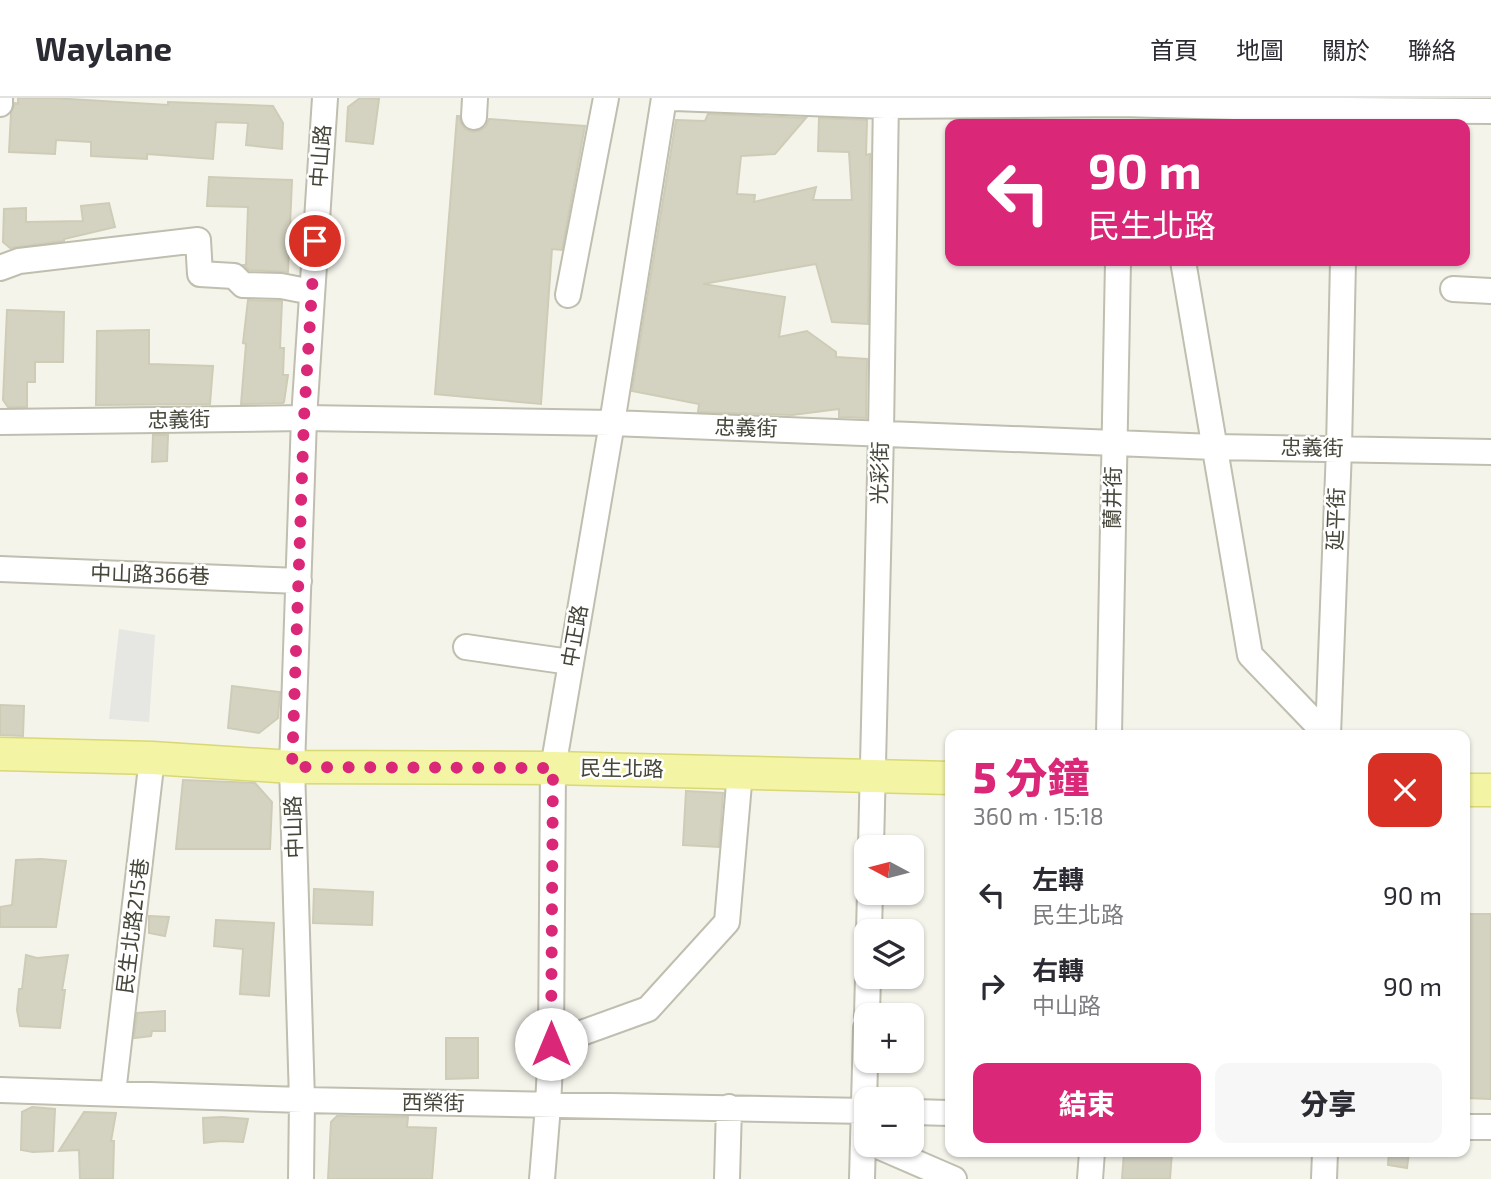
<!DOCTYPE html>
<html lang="zh-TW">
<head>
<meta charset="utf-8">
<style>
	body { margin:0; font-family:"Exo 2","Noto Sans TC",sans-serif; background:#f7f7f7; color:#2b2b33; height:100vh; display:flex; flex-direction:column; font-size:26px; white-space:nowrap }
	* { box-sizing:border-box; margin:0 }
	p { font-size:23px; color:#7c7c81 }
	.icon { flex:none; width:38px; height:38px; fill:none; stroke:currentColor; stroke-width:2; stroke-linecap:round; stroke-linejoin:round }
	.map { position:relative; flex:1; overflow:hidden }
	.side { position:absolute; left:945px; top:632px; width:525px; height:427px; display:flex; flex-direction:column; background:#fff; border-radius:14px; box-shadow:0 2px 5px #0004 }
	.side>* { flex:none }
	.hud { position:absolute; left:945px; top:21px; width:525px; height:147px; border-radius:14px; box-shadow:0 2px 5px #0004; background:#db2777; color:#fff; overflow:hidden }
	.needle { width:46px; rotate:277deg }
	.buttons { position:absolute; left:854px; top:737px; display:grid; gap:14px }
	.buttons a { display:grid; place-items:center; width:70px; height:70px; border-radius:14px; background:#fff; box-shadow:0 2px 5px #0004; font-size:35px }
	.pin { position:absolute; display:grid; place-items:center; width:60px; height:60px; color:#fff; margin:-30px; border:4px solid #fff; border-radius:50%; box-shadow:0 2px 7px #0007 }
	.me { position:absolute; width:77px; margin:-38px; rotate:0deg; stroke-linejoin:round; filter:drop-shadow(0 0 5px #0008) }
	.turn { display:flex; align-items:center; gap:24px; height:147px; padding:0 28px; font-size:32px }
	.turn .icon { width:91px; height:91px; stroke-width:2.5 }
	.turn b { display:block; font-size:49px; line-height:60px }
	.round { display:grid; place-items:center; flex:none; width:74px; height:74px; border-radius:14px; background:#f7f7f7 }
	.headline { display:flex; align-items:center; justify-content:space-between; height:119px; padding:0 28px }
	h1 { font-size:42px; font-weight:800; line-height:52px; color:#db2777 }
	.action { display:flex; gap:14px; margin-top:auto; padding:14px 28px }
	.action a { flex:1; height:80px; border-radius:14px; background:#db2777; color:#fff; font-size:28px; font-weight:800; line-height:80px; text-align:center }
	.action a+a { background:#f7f7f7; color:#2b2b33 }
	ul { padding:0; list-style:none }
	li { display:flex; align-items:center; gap:21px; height:91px; padding:0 28px }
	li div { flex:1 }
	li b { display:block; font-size:26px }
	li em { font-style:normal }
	header { display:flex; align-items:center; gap:42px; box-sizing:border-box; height:98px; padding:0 35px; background:#fff; border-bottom:2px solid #e1e1e2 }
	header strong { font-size:33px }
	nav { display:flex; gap:38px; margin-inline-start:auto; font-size:24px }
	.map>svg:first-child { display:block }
</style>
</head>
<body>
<header>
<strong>Waylane</strong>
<nav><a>首頁</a><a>地圖</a><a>關於</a><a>聯絡</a></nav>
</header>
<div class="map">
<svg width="1491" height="1081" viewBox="0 0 1491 1081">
	<rect width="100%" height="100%" fill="#f4f4eb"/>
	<path fill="#e6e6e2" d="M119 531 155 537 149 624 109 621Z"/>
	<path fill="#d4d3c2" stroke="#ceccb6" stroke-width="2" d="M18 0H53L168 7V4L273 8 283 25 282 51 246 47 248 25 216 24 213 61 147 56V61L91 58V44L56 42 55 56 9 54 11 15 15 5 18 6Z
		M360 0 379 1 373 46 346 43 348 9Z
		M708 16 806 20 775 56 741 58 737 96 755 97 754 104 816 89 813 102H852L849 54 818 53 819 20 867 22 866 57 870 56 868 226 832 224 816 166 703 186 785 199 779 239 807 233 836 254V259L867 261 866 320 839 319V311L792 317 698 314 699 306 632 293 676 22 705 23Z
		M457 18H459L461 25 465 31 473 34 481 32 486 28 489 21 585 28 562 152 552 151 541 306 435 296Z
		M209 79 292 82 288 174 249 172 244 167H246L248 109 207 108Z
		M109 105 115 129 64 141V143L10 150 3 144 4 111 26 110V124L83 123 81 108Z
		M248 202 282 203 280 250H284L283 277H288L284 304 283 305 241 306 246 246 243 245Z
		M7 212 64 214 63 264H35V284H27V309H8L3 302Z
		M149 232V266L213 268 210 306 96 307 97 233Z
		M153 337H168L167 363 152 364Z
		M232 588 280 594 278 620 259 635 228 630Z
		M0 607 24 608 23 638 0 637Z
		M183 682 255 685 272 704 270 751H176Z
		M686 693 723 695 719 749 683 747Z
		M41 761 66 763 56 829H0V809L12 807 16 762Z
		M314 791 373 794 372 827 313 825Z
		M1465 816H1491V1001L1465 1000Z
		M149 818 169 819 165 838 149 835Z
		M216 822 274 825 269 898 240 896 243 851 214 848Z
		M26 857 37 860 68 857 62 892H65L60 930 20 928 17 912 19 891H22Z
		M165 913V933H152L151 938 134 940 137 915Z
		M446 940H478V980L446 981Z
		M32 1009 55 1011 53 1053 33 1054 21 1052 22 1014Z
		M84 1014 116 1015 111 1043H114L113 1081H80L79 1052 59 1053Z
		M337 1018 408 1019 407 1029 436 1030 432 1081H328L331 1024Z
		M222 1019 248 1021 243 1044 221 1043 204 1045 203 1020Z
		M1124 1054H1172L1170 1081H1122Z
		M1389 1054H1409L1407 1070 1388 1067Z"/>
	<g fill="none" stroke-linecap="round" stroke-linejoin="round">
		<g stroke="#bfbeaf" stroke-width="28">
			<path id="minor" d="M674 0 886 8 1121 6 1346 12 1491 13
				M0 6V0
				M474 19 475 0
				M1183 163 1250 557 1327 637
				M0 170 19 163 198 142 200 176 234 178 243 187 281 188 312 194
				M1453 191 1491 193
				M568 197 606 0
				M0 324 304 320 612 325 1214 349 1491 354
				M0 471 299 483
				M466 549 570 564
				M1109 637 1118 163
				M1328 637 1339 351 1343 163
				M871 749 881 335 886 0
				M869 833 870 794
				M867 917 868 878
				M551 946 648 911 727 824 740 674
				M0 992 302 1002 866 1013
				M113 995 152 660
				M912 1014 950 1015
				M1465 1029H1491
				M873 1046 954 1081
				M301 1081 302 1002 292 669 304 320 325 0
				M542 1081 548 1008 551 946 553 670 612 325 664 0
				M727 1081 729 1009
				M862 1081 866 930
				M1090 1081 1092 1054
				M1324 1081 1325 1054"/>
		</g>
		<g stroke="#d8d875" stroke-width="35">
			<path id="major" d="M0 656 152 660 292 669 553 670 950 680
				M1465 692H1491"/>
		</g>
		<use href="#minor" stroke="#fff" stroke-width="24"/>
		<use href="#major" stroke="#f3f4a4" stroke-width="32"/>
	</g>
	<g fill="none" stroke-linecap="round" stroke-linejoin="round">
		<path stroke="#db2777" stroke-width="12" stroke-dasharray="0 21.6" d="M315 143 304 320 292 669 553 670 551 946"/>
	</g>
	<g text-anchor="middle" stroke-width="5" stroke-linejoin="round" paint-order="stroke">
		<g font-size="21" fill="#47463a" stroke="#fff">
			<text transform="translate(321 58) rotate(-86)" y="7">中山路</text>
			<text transform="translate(179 322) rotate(-1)" y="7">忠義街</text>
			<text transform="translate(746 330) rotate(2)" y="7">忠義街</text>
			<text transform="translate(1312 350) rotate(1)" y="7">忠義街</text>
			<text transform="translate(880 375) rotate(-89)" y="7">光彩街</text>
			<text transform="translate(1113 400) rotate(-89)" y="7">蘭井街</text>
			<text transform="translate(1336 421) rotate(-88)" y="7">延平街</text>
			<text transform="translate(150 477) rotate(2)" y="7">中山路366巷</text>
			<text transform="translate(575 538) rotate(-80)" y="7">中正路</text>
			<text transform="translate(622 671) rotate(1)" y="7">民生北路</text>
			<text transform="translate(294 729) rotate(-92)" y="7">中山路</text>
			<text transform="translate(133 828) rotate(-83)" y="7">民生北路215巷</text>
			<text transform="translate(433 1005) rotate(1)" y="7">西榮街</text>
		</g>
	</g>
</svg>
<div class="buttons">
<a><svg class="needle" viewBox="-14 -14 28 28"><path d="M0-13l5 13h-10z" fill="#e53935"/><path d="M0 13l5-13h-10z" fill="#7c7c81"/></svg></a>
<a><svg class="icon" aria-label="layers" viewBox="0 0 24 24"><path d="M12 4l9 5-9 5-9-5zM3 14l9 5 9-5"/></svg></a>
<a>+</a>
<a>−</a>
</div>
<div class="pin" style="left:315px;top:143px;background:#d93025"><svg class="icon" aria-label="arrive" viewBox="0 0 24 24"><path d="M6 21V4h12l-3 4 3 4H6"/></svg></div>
<svg class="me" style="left:551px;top:946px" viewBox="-20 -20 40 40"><circle r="19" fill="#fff"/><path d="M0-13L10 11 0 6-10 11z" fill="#db2777"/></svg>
<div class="hud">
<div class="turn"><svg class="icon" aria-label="left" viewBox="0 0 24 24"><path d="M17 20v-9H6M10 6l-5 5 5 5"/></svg><div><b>90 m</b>民生北路</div></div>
</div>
<section class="side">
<div class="headline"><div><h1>5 分鐘</h1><p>360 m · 15:18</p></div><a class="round" style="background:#d93025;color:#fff"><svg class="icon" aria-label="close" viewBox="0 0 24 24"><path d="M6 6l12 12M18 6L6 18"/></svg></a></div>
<ul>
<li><svg class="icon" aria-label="left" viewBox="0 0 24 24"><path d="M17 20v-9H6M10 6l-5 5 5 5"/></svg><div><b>左轉</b><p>民生北路</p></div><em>90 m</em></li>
<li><svg class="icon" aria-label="right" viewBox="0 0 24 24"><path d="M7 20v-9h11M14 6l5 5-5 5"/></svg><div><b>右轉</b><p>中山路</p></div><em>90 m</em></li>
</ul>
<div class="action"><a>結束</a><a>分享</a></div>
</section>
</div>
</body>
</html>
